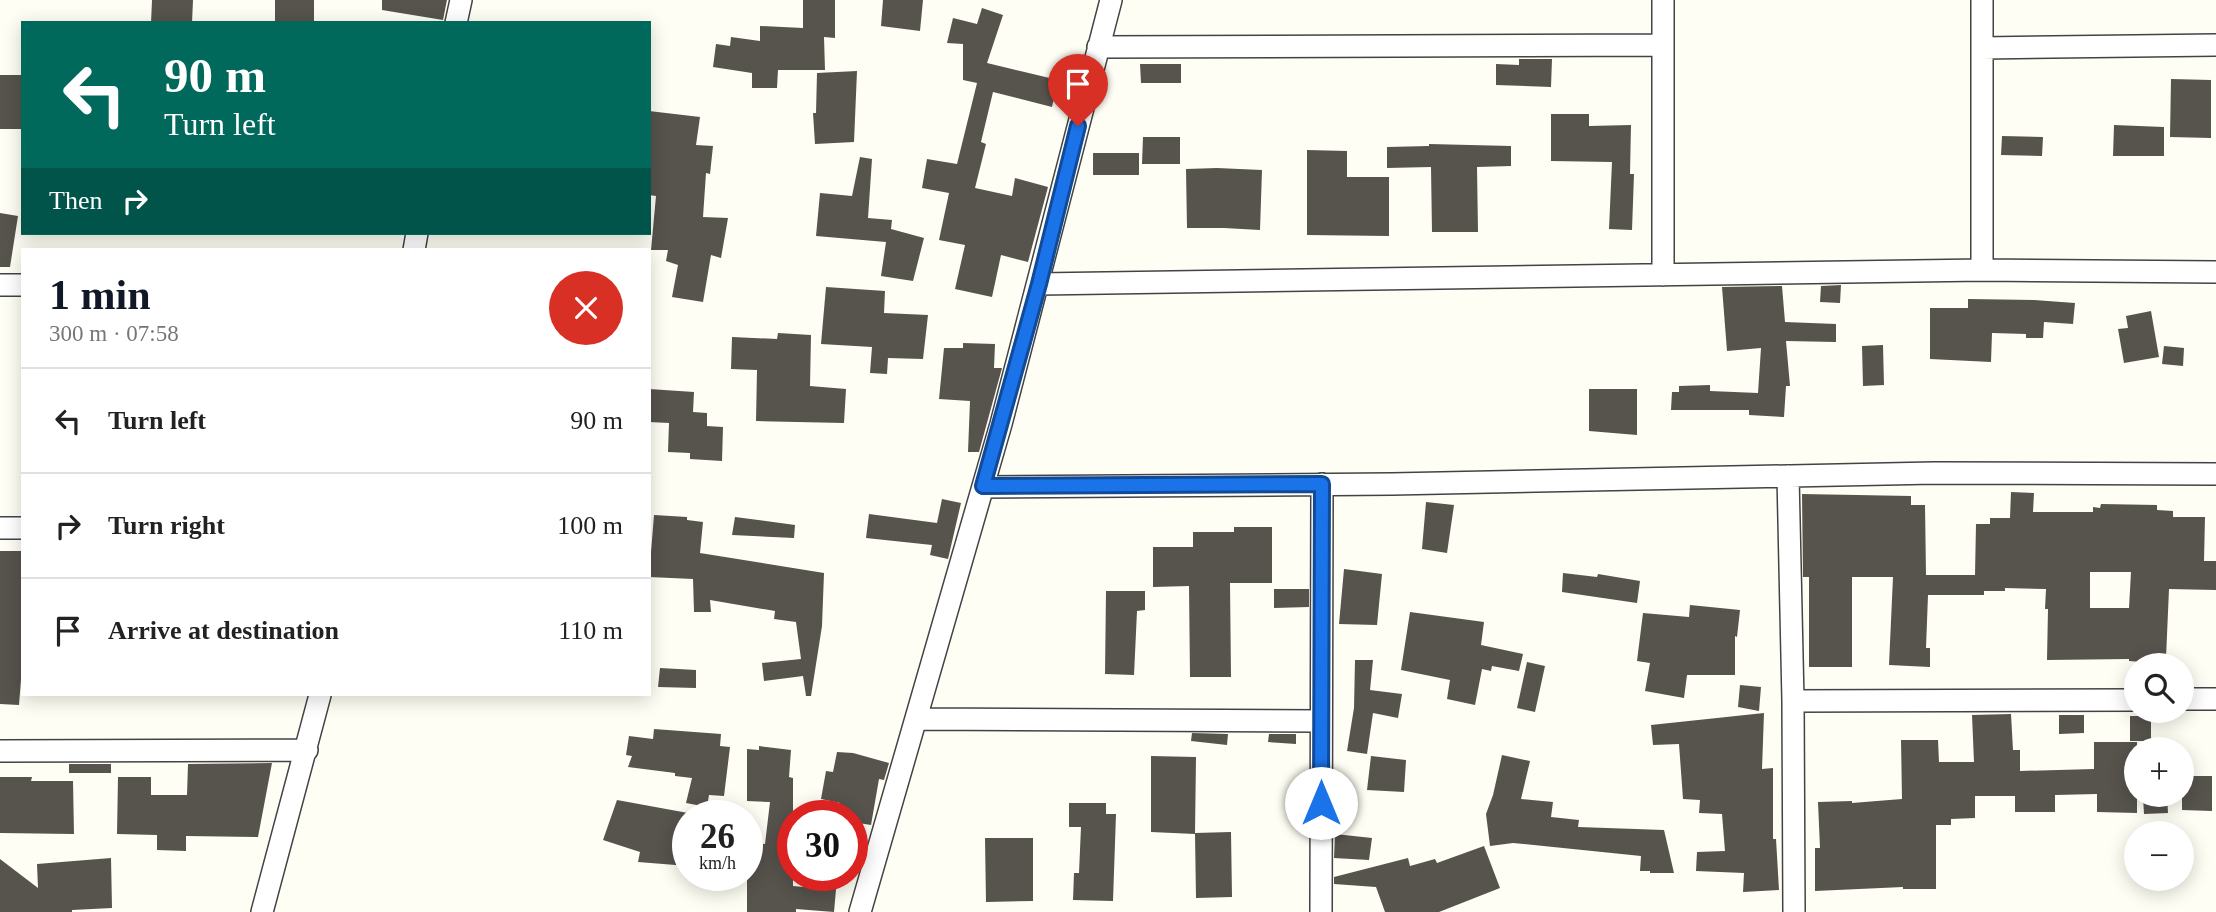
<!DOCTYPE html>
<html lang="en">
<head>
<meta charset="utf-8">
<style>
	body { margin:0; font-family:Georgia,serif; background:#f6f6f6; color:#222; height:100vh; display:flex; flex-direction:column; font-size:26px; white-space:nowrap }
	* { box-sizing:border-box; margin:0 }
	p { font-size:23px; color:#767676 }
	.icon { flex:none; width:38px; height:38px; fill:none; stroke:currentColor; stroke-width:2; stroke-linecap:round; stroke-linejoin:round }
	.map { position:relative; flex:1; overflow:hidden }
	.details { position:absolute; left:21px; top:248px; width:630px; height:448px; display:flex; flex-direction:column; background:#fff; border-radius:0px; box-shadow:0 4px 18px #0003 }
	.details>* { flex:none }
	.guide { position:absolute; left:21px; top:21px; width:630px; height:214px; border-radius:0px; box-shadow:0 4px 18px #0003; background:#00695c; color:#fff; overflow:hidden }
	.controls { position:absolute; left:2124px; top:653px; display:grid; gap:14px }
	.controls a { display:grid; place-items:center; width:70px; height:70px; border-radius:50%; background:#fff; box-shadow:0 4px 18px #0003; font-size:35px }
	.speed { position:absolute; left:672px; top:800px; display:flex; gap:14px; font-size:35px; font-weight:700; text-align:center }
	.speed>* { display:grid; place-content:center; width:91px; height:91px; border-radius:50%; background:#fff; box-shadow:0 4px 18px #0003; line-height:1 }
	.speed small { font-size:18px; font-weight:400 }
	.speed .limit { border:10px solid #d22; background:#fff; color:#111 }
	.pin { position:absolute; display:grid; place-items:center; width:60px; height:60px; color:#fff; margin:-72px -30px; border-radius:50% 50% 50% 0; rotate:-45deg; box-shadow:0 0 7px #0007 }
	.pin .icon { rotate:45deg }
	.me { position:absolute; width:77px; margin:-38px; rotate:0deg; stroke-linejoin:round; filter:drop-shadow(0 0 5px #0008) }
	.turn { display:flex; align-items:center; gap:24px; height:147px; padding:0 28px; font-size:32px }
	.turn .icon { width:91px; height:91px; stroke-width:2.5 }
	.turn b { display:block; font-size:49px; line-height:60px }
	.then { display:flex; align-items:center; height:66px; padding:0 28px; background:#0003; gap:14px; font-size:26px }
	.round { display:grid; place-items:center; flex:none; width:74px; height:74px; border-radius:37px; background:#f6f6f6 }
	.overview { display:flex; align-items:center; justify-content:space-between; height:119px; padding:0 28px }
	h1 { font-size:42px; font-weight:800; line-height:52px; color:#111827 }
	ul { padding:0; list-style:none }
	li { display:flex; align-items:center; gap:21px; height:105px; padding:0 28px; border-top:2px solid #e0e0e0 }
	li div { flex:1 }
	li b { display:block; font-size:26px }
	li em { font-style:normal }
	.map>svg:first-child { display:block }
</style>
</head>
<body>
<div class="map">
<svg width="2216" height="912" viewBox="0 0 2216 912">
	<rect width="100%" height="100%" fill="#fefef4"/>
	<path fill="#57534d" fill-rule="evenodd" d="M152 0H193L192 23H151Z
		M275 0H314V22L275 23Z
		M382 0H447L443 20 382 10Z
		M803 0H835V38L824 37 825 70H778L777 88H752V73L713 67 716 44 730 46 731 37 760 41V26L803 28Z
		M883 0H923L920 31 881 26Z
		M982 8 1003 15 987 63 1058 80 1052 107 993 92 981 142 986 144 975 188 1012 196 1015 178 1048 187 1028 262 1001 255 992 297 955 289 965 245 939 240 949 193 922 188 927 159 957 164 977 83 963 80V44L947 43 953 18 977 24Z
		M1519 59H1552L1551 87 1496 85V64L1519 65Z
		M1140 64H1181V83H1141Z
		M857 71 854 142 815 144 813 113H816L817 73Z
		M0 75H23L21 129H0Z
		M2171 79 2211 80V138L2170 137Z
		M649 111 700 117 696 145 713 146 710 174 706 173 703 217 728 218 721 258 711 255 703 302 672 297 678 265 666 261 668 250H651L656 196 649 195Z
		M1551 114H1589V126L1631 125 1630 174H1634L1632 230 1609 229 1612 162 1551 161Z
		M2114 125 2164 127V156H2113Z
		M2002 136 2043 137 2042 156 2001 155Z
		M1143 137H1180V164H1142Z
		M1429 144 1511 146V166L1477 167 1478 232H1432L1431 167 1387 168V147L1429 146Z
		M1307 150 1347 151V177H1389V236L1307 235Z
		M1093 153H1139V175H1093Z
		M860 157 872 159 868 218 892 220 891 229 924 238 913 281 881 276 886 242 816 236 820 193 852 196Z
		M1217 168 1262 170 1260 230 1224 228H1187L1186 169Z
		M0 213 18 216 10 267H0Z
		M1841 285 1840 303 1820 302 1821 286Z
		M1782 286 1785 322 1836 324V342L1786 341 1790 386H1786L1784 417 1749 415V410H1671L1672 392H1679V386L1710 385V391L1758 393 1761 348 1727 351 1722 287Z
		M826 287 885 291 884 313 928 315 923 359 888 358 887 374 870 373 872 347 821 344Z
		M1968 299 2034 300 2075 303 2073 324 2044 322 2043 338H2026V334L1992 333 1991 362 1930 359V308H1968Z
		M2151 311 2159 357 2124 363 2118 329 2128 328 2126 316Z
		M778 333 811 335 810 386 846 389 844 423 756 421 757 370 731 369 732 337 777 339Z
		M963 343 995 344 994 368H1002L979 452H968L970 401 939 399 944 348H963Z
		M1883 345 1884 385 1863 386 1862 346Z
		M2164 346 2184 348 2183 366 2162 364Z
		M649 389 694 392 693 412 707 413V426L723 427 722 461 690 459V453L668 452 669 423 649 422Z
		M1589 389H1637V435L1589 431Z
		M2011 492 2034 493 2033 512H2093V507L2100 508 2101 504 2157 505V510L2173 511V517H2205L2204 561H2216V590L2169 589 2166 658 2156 657 2155 663 2129 661V659L2047 660 2048 609H2045L2046 589 2005 588V591H1984V595H1928L1926 648H1930V667L1889 665 1893 577H1852V667H1809V577H1803L1802 494 1911 496V505H1925L1926 575H1975L1976 524H1990V518H2010ZM2090 572H2131L2129 608H2090Z
		M942 499 961 503 948 559 930 555 932 545 866 538 869 514 937 523Z
		M1426 502 1454 505 1447 553 1422 549Z
		M654 515 687 517V520L703 522 700 553 824 573 822 626 811 696H806L803 676 764 681 762 663 801 659 796 622 774 619 775 611 710 600 711 612H694L693 579 649 577Z
		M735 517 795 525 794 538 732 535Z
		M1234 527H1272V583H1230L1231 677H1190L1189 586 1153 587V547H1193V532H1234Z
		M0 551H23V654L19 705 0 704Z
		M1344 569 1382 574 1377 625 1339 624Z
		M1563 573 1597 577 1598 574 1640 581 1637 603 1562 592Z
		M1274 589H1309V607L1274 608Z
		M1106 591H1145V610L1137 611 1134 675 1105 674Z
		M1690 605 1740 610 1737 637 1735 636V675H1687L1684 698 1645 691 1650 663 1637 661 1643 613 1689 617Z
		M1410 612 1484 622 1481 645 1523 654 1519 671 1492 666 1491 671 1482 669 1475 705 1447 699 1450 680 1401 670Z
		M1355 660H1373L1370 690 1402 694 1398 718 1373 713 1367 754 1347 751 1354 708Z
		M1527 662 1545 666 1535 712 1517 708Z
		M660 668 696 670V688L658 687Z
		M1740 685 1761 687 1759 711 1738 707Z
		M1764 713 1762 769 1773 768V839H1776L1779 890 1743 892 1744 873 1696 871 1697 852 1725 851 1722 814 1699 813 1700 800 1683 799 1679 744 1653 745 1651 725Z
		M2011 714 2013 750H2020V771L2094 769V742H2137V813L2097 812V794L2055 795V812H2015V796H1975V818L1951 819V825H1936V889H1903V887L1815 891V848H1820L1818 802 1852 801V803L1902 799 1901 740H1938L1939 762H1974L1972 715Z
		M2059 715H2084V733L2059 734Z
		M2130 716H2151V741H2130Z
		M654 729 721 734 720 746 730 747 724 796 709 795 707 807 686 803 692 778 675 776V773L628 767 632 756 626 755 629 736 653 739Z
		M1192 733 1228 734 1227 745 1191 741Z
		M1269 734H1296V744L1268 742Z
		M759 746 791 750 789 777 793 778V886L804 887 806 875 837 878 834 912 796 909V912H747V860H752L754 843 765 844 770 802 747 801V749L759 750Z
		M837 752 853 753 889 763 884 780 879 779 871 825 852 822V816H837L840 803 821 799 826 771 833 772Z
		M1502 755 1530 761 1521 799 1553 802 1551 817 1579 820 1578 827 1664 830 1674 873H1650V871H1640L1641 856 1513 843 1490 846 1486 814 1493 795Z
		M1151 756 1196 757 1195 833 1231 832 1232 897 1196 898 1195 834 1151 832Z
		M1371 756 1406 760 1404 792 1367 790Z
		M272 763 258 837 186 836V851L157 850V835L117 834 118 777H151V795H187L188 764Z
		M69 764H111V773H69Z
		M2182 776H2212V811L2182 810Z
		M0 777H32L31 781H73L74 834 0 833Z
		M2167 795 2168 813 2144 814 2143 796Z
		M617 800 688 813V866L638 862 640 852 603 840Z
		M1069 803H1106V814H1116L1113 901 1073 900 1074 873H1079L1081 827H1069Z
		M1335 834 1372 838 1369 860 1334 858Z
		M985 838H1033V901L986 902Z
		M1484 846 1500 888 1439 912H1385L1376 887 1334 884V877L1408 858 1410 866 1435 859 1437 863Z
		M111 858 112 908 72 910V912H0V859L38 888 37 864Z"/>
	<g fill="none" stroke-linecap="round" stroke-linejoin="round">
		<g stroke="#434343" stroke-width="24">
			<path id="street" d="M1663 0V275
				M456 23 461 0
				M1098 47 1663 45
				M1982 48 2216 45
				M414 250 417 233
				M1982 270V0
				M1039 284 1982 270 2216 272
				M0 285H23
				M1788 476 1793 701 1794 912
				M983 487 1392 484 1934 473 2216 474
				M0 528H23
				M2182 699H2216
				M1793 701 2137 700
				M916 719 1321 721
				M0 751 307 750
				M262 912 320 695
				M860 912 1001 424 1111 0
				M1321 912 1322 484"/>
		</g>
		<use href="#street" stroke="#fff" stroke-width="21"/>
	</g>
	<g fill="none" stroke-linecap="round" stroke-linejoin="round">
		<g stroke="#114b97" stroke-width="18">
			<path id="route" d="M1078 126 1039 284 983 486 1322 484 1321 803"/>
		</g>
		<use href="#route" stroke="#1a73e8" stroke-width="12"/>
	</g>
</svg>
<div class="controls">
<a><svg class="icon" aria-label="search" viewBox="0 0 24 24"><circle cx="10" cy="10" r="6"/><path d="M15 15l6 6"/></svg></a>
<a>+</a>
<a>−</a>
</div>
<div class="speed"><div>26<small>km/h</small></div><div class="limit">30</div></div>
<div class="pin" style="left:1078px;top:126px;background:#d93025"><svg class="icon" aria-label="arrive" viewBox="0 0 24 24"><path d="M6 21V4h12l-3 4 3 4H6"/></svg></div>
<svg class="me" style="left:1321px;top:803px" viewBox="-20 -20 40 40"><circle r="19" fill="#fff"/><path d="M0-13L10 11 0 6-10 11z" fill="#1a73e8"/></svg>
<div class="guide">
<div class="turn"><svg class="icon" aria-label="left" viewBox="0 0 24 24"><path d="M17 20v-9H6M10 6l-5 5 5 5"/></svg><div><b>90 m</b>Turn left</div></div>
<div class="then">Then<svg class="icon" aria-label="right" viewBox="0 0 24 24"><path d="M7 20v-9h11M14 6l5 5-5 5"/></svg></div>
</div>
<section class="details">
<div class="overview"><div><h1>1 min</h1><p>300 m · 07:58</p></div><a class="round" style="background:#d93025;color:#fff"><svg class="icon" aria-label="close" viewBox="0 0 24 24"><path d="M6 6l12 12M18 6L6 18"/></svg></a></div>
<ul>
<li><svg class="icon" aria-label="left" viewBox="0 0 24 24"><path d="M17 20v-9H6M10 6l-5 5 5 5"/></svg><div><b>Turn left</b></div><em>90 m</em></li>
<li><svg class="icon" aria-label="right" viewBox="0 0 24 24"><path d="M7 20v-9h11M14 6l5 5-5 5"/></svg><div><b>Turn right</b></div><em>100 m</em></li>
<li><svg class="icon" aria-label="arrive" viewBox="0 0 24 24"><path d="M6 21V4h12l-3 4 3 4H6"/></svg><div><b>Arrive at destination</b></div><em>110 m</em></li>
</ul>
</section>
</div>
</body>
</html>
